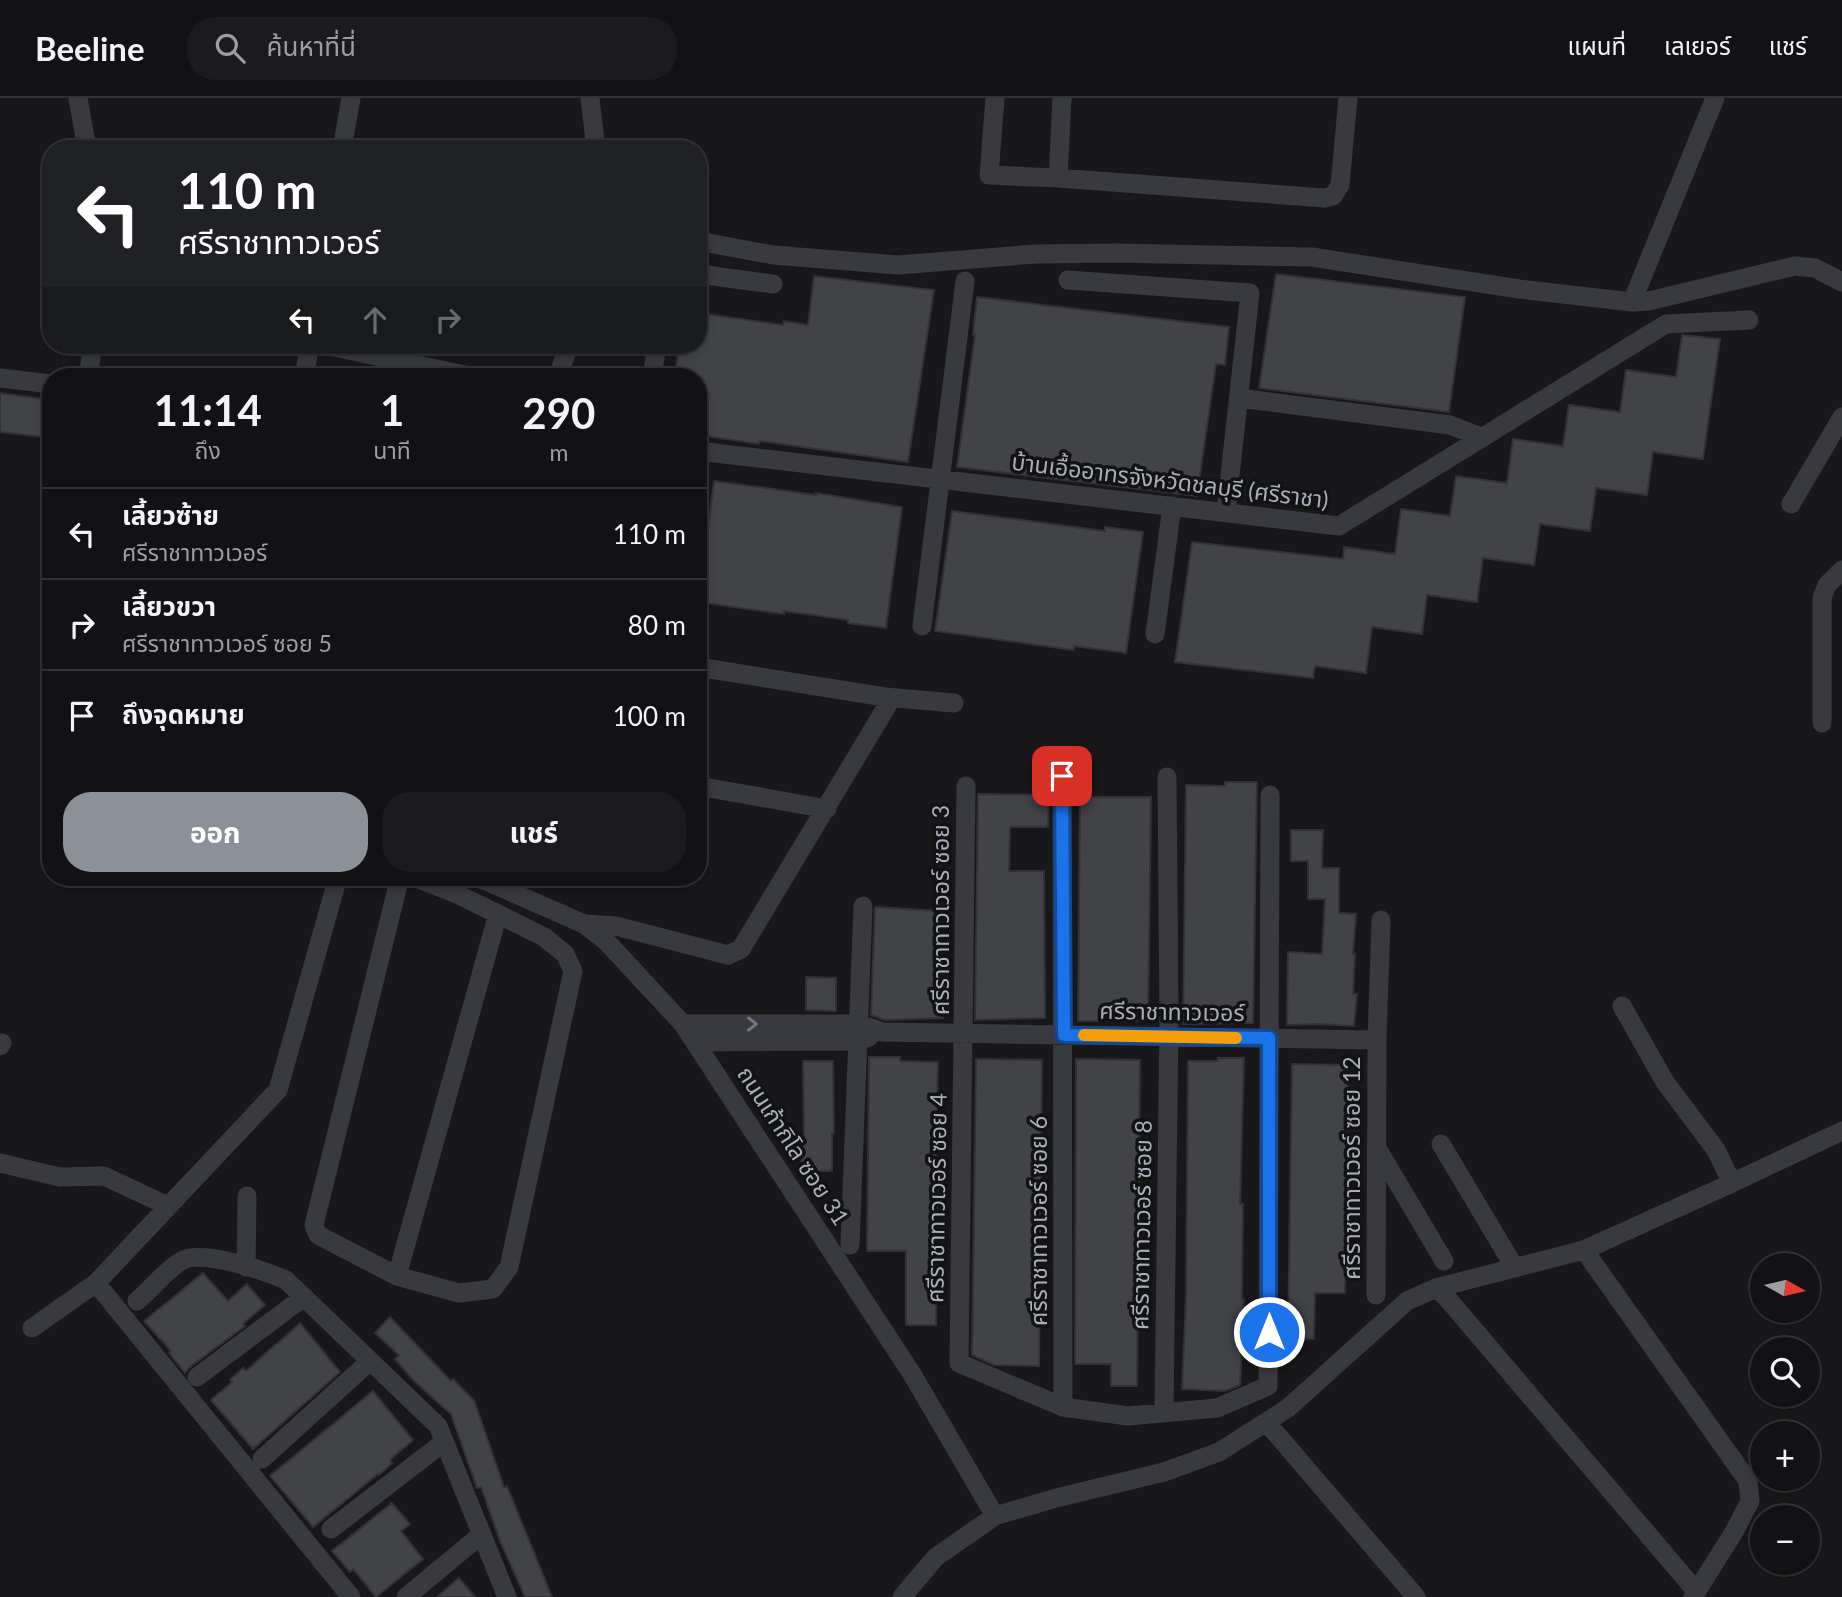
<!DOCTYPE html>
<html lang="th">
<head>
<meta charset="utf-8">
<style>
	body { margin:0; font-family:Lato,"Noto Sans Thai",sans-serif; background:#1b1b1d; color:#f1f3f6; height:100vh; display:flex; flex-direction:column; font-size:26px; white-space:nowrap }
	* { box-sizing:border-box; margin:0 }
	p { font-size:23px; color:#9c9ea0 }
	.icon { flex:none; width:38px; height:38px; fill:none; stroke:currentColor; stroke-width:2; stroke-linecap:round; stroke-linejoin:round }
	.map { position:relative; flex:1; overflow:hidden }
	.side { position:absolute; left:42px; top:270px; width:665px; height:518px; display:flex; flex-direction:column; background:#121214; border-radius:28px; box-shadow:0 4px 10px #0003,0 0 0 2px #313234 }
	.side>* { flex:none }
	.banner { position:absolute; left:42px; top:42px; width:665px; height:214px; border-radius:28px; box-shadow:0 4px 10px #0003,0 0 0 2px #313234; background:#202124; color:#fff; overflow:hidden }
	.needle { width:46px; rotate:98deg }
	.tools { position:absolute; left:1750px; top:1155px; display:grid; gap:14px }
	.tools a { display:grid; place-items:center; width:70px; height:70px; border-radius:50%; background:#121214; box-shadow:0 4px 10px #0003,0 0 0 2px #313234; font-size:35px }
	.pin { position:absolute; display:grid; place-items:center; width:60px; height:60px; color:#fff; margin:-30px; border-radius:14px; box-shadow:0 4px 10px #0006 }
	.me { position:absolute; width:77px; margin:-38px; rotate:0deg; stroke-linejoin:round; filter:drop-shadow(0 0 5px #0008) }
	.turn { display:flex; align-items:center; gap:24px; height:147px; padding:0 21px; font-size:32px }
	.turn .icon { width:91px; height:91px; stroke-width:2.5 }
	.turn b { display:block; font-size:49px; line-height:60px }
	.lanes { display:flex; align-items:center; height:66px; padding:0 21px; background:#0003; justify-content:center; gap:35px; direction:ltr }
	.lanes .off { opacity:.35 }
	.eta { display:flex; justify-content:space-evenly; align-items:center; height:119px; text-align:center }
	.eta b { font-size:42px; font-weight:700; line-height:49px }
	.cta { display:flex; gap:14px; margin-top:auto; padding:14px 21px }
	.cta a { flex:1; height:80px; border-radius:28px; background:#8c9099; color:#fff; font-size:28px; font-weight:700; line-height:80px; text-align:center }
	.cta a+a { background:#1b1b1d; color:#f1f3f6 }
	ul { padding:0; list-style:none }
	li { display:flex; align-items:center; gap:21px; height:91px; padding:0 21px; border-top:2px solid #313234 }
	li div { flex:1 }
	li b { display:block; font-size:26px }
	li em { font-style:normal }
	header { display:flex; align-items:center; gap:42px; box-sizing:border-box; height:98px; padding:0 35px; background:#121214; border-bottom:2px solid #313234 }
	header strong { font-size:33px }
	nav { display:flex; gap:38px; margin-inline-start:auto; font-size:24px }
	.search { width:490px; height:63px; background:#1b1b1d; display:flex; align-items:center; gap:18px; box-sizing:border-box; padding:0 24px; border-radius:28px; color:#9c9ea0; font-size:26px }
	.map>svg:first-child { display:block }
</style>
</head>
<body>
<header>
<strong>Beeline</strong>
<div class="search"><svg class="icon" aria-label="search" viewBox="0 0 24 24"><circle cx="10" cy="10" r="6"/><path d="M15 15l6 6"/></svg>ค้นหาที่นี่</div>
<nav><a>แผนที่</a><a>เลเยอร์</a><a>แชร์</a></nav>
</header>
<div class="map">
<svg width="1842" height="1499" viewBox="0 0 1842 1499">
	<rect width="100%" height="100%" fill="#18181a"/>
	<path fill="#424347" stroke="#323236" stroke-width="2" d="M1276 176 1465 199 1449 314 1259 290Z
		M814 178 934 192 908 364 760 343 759 346 698 337V278H675L679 247H698V215L783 227 784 223 808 227Z
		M977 199 1229 229 1225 267 1216 266 1197 398 957 369 975 237H973Z
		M1682 237 1720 241 1703 361 1653 354 1647 397 1596 390 1590 433 1540 426 1534 467 1483 460 1477 504 1427 497 1422 536 1372 529 1366 575 1315 568 1313 580 1175 564 1192 444 1343 461 1344 449 1395 456 1401 411 1450 418 1456 378 1507 385 1513 341 1563 348 1569 307 1620 314 1626 272 1676 279Z
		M0 295 51 302V340L0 334Z
		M714 383 816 397V395L902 409 886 530 848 525V522L784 513V516L698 504Z
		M952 413 1105 433V429L1143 434 1126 555 1074 548V552L935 533Z
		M1225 684H1257L1253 925 1183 926 1186 687 1225 688Z
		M978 696 1049 697 1048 729H1010L1009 773H1044L1045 920 975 922Z
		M1080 699H1151L1148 923H1078Z
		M1291 732H1323L1322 770H1339V815L1356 816 1353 856H1355L1353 896H1357L1354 928 1319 926 1287 927 1288 854 1322 856 1325 801H1308V763H1291Z
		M875 809 940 813 943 920 885 922 871 917Z
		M806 879 836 880V913L806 912Z
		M869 959H900V963L938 964 935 1078H938L936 1227H906V1153H867Z
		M1218 960H1244L1240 1106H1243L1242 1201H1244L1240 1287 1225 1293 1182 1291 1186 1200 1188 963H1218Z
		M976 961 1042 962 1039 1268 994 1267 972 1257Z
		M1076 961 1140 962 1137 1288H1111V1266H1075Z
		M803 963H833L834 1035H832V1073H801L802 1040H804Z
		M1292 966 1348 967 1345 1195H1315L1314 1241 1288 1240Z
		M203 1175 228 1203 247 1186 265 1207 243 1226 245 1228 190 1269 185 1275 169 1255 171 1253 144 1223Z
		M390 1219 451 1283 453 1281 474 1302 504 1389 507 1388 552 1499H525L500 1443 481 1389 477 1390 451 1316 413 1282 395 1261 399 1257 375 1235Z
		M300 1225 340 1274 253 1351 211 1302 232 1284 230 1282 243 1270 246 1273Z
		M373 1293 413 1342 390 1362 392 1365 379 1377 378 1376 313 1429 270 1378Z
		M392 1405 410 1426 401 1433 423 1461 376 1499 353 1471 350 1474 332 1453Z
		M459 1480 475 1499H437Z"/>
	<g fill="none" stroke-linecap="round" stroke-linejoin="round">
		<path stroke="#383a3f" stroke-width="19" d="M78 0 87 51
			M590 0 596 51
			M995 0 989 77 1058 80 1324 100 1333 98 1340 87 1348 0
			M342 51 351 0
			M1058 80 1062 0
			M698 143 773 157 898 167 1036 156 1117 155 1312 159 1519 191 1632 204 1649 203 1795 168 1815 170 1842 184
			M698 176 773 186
			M1068 182 1250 195 1226 414
			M1632 204 1715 0
			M325 247 469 278
			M88 278 93 247
			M304 278 310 247
			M558 278 569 247
			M652 278 657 247
			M0 280 51 286
			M1239 300 1450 327 1481 339
			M698 353 1339 428 1666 226 1749 222
			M1791 406 1842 319
			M922 528 965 183
			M1155 536 1172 408
			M698 569 885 599 954 605
			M1822 625V500L1827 487 1842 472
			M1062 678 1063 1309
			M698 688 827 711
			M966 688 959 1265 1063 1309 1128 1318 1217 1310 1268 1288 1270 697
			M400 779 314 1127 318 1137 397 1178 459 1195 493 1191 509 1169 573 873 565 856 544 839 459 797 414 779
			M477 779 584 826 606 843 683 926 912 1276 995 1418
			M584 826 616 828 728 857 741 851 887 608 885 599
			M1622 908 1665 984 1716 1052 1732 1085
			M683 926H859L883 934 1377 942
			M696 944 858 943 869 939
			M0 948 2 945
			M1441 1046 1515 1170
			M1377 1050 1444 1163
			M0 1065 60 1079 104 1078 168 1108
			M850 1147 863 808
			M1584 1152 1748 1383 1750 1403 1734 1434 1693 1499
			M246 1169 247 1098
			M397 1178 498 816
			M96 1185 351 1499
			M1436 1190 1447 1200 1696 1493
			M1376 1197 1377 942 1381 822
			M137 1203C151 1191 165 1173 181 1163 202 1151 265 1173 286 1182L438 1328 507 1499
			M32 1230 96 1185 278 992 338 779
			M197 1279 304 1199
			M1164 1315 1169 925 1167 679
			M1267 1325 1416 1499
			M262 1361 370 1263
			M331 1431 444 1344
			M406 1499 482 1436
			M902 1499 936 1459 995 1418 1056 1400 1164 1374 1219 1354 1288 1310 1407 1203 1436 1190 1584 1152 1732 1085 1842 1033"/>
	</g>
	<defs><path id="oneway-chevron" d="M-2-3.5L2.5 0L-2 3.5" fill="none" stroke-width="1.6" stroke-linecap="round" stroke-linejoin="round" transform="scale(1.75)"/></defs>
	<use stroke="#767a83" href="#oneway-chevron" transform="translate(752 926)"/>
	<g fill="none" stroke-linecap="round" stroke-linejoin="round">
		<g stroke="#114b97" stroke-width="18">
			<path id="route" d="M1062 678 1064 937 1269 940V1234"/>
		</g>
		<use href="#route" stroke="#1a73e8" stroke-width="12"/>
		<path stroke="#f59e0b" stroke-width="12" d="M1084 937 1236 940"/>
	</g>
	<g text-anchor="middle" stroke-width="7" stroke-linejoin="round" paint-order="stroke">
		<g font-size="23" fill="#a9afba" stroke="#131315">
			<text transform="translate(1170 383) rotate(7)" y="8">บ้านเอื้ออาทรจังหวัดชลบุรี (ศรีราชา)</text>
			<text transform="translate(941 812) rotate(-90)" y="8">ศรีราชาทาวเวอร์ ซอย 3</text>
			<text transform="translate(1172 914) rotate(1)" y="8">ศรีราชาทาวเวอร์</text>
			<text transform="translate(793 1048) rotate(57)" y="8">ถนนเก้ากิโล ซอย 31</text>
			<text transform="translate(1352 1070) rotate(-90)" y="8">ศรีราชาทาวเวอร์ ซอย 12</text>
			<text transform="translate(937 1100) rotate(-89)" y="8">ศรีราชาทาวเวอร์ ซอย 4</text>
			<text transform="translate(1039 1123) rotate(-90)" y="8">ศรีราชาทาวเวอร์ ซอย 6</text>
			<text transform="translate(1142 1127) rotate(-89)" y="8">ศรีราชาทาวเวอร์ ซอย 8</text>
		</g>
	</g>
</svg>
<div class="tools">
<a><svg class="needle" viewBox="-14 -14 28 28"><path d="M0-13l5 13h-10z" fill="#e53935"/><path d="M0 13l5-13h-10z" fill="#9c9ea0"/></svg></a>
<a><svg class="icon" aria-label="search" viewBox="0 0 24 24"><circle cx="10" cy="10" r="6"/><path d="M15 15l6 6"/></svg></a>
<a>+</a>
<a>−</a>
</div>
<div class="pin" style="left:1062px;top:678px;background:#d93025"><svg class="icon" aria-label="arrive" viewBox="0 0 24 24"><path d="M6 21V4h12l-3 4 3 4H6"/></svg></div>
<svg class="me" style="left:1269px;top:1234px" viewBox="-20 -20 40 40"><circle r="17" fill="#1a73e8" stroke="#fff" stroke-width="3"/><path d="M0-11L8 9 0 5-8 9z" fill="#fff"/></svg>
<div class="banner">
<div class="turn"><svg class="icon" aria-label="left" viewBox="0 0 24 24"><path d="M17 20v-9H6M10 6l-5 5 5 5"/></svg><div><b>110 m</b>ศรีราชาทาวเวอร์</div></div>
<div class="lanes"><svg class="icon" aria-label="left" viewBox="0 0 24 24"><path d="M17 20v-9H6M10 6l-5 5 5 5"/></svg><svg class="icon off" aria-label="ahead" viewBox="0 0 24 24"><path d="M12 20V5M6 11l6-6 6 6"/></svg><svg class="icon off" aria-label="right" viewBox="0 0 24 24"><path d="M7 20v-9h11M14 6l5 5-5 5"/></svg></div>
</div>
<section class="side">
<div class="eta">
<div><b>11:14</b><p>ถึง</p></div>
<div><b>1</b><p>นาที</p></div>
<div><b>290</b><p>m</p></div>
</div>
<ul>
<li><svg class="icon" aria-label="left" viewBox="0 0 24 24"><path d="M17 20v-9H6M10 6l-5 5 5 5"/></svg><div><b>เลี้ยวซ้าย</b><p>ศรีราชาทาวเวอร์</p></div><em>110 m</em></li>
<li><svg class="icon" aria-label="right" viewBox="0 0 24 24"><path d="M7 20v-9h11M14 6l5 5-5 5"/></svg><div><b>เลี้ยวขวา</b><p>ศรีราชาทาวเวอร์ ซอย 5</p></div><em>80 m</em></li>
<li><svg class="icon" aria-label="arrive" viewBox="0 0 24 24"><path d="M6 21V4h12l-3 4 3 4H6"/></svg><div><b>ถึงจุดหมาย</b></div><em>100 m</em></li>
</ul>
<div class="cta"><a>ออก</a><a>แชร์</a></div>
</section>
</div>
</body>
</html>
